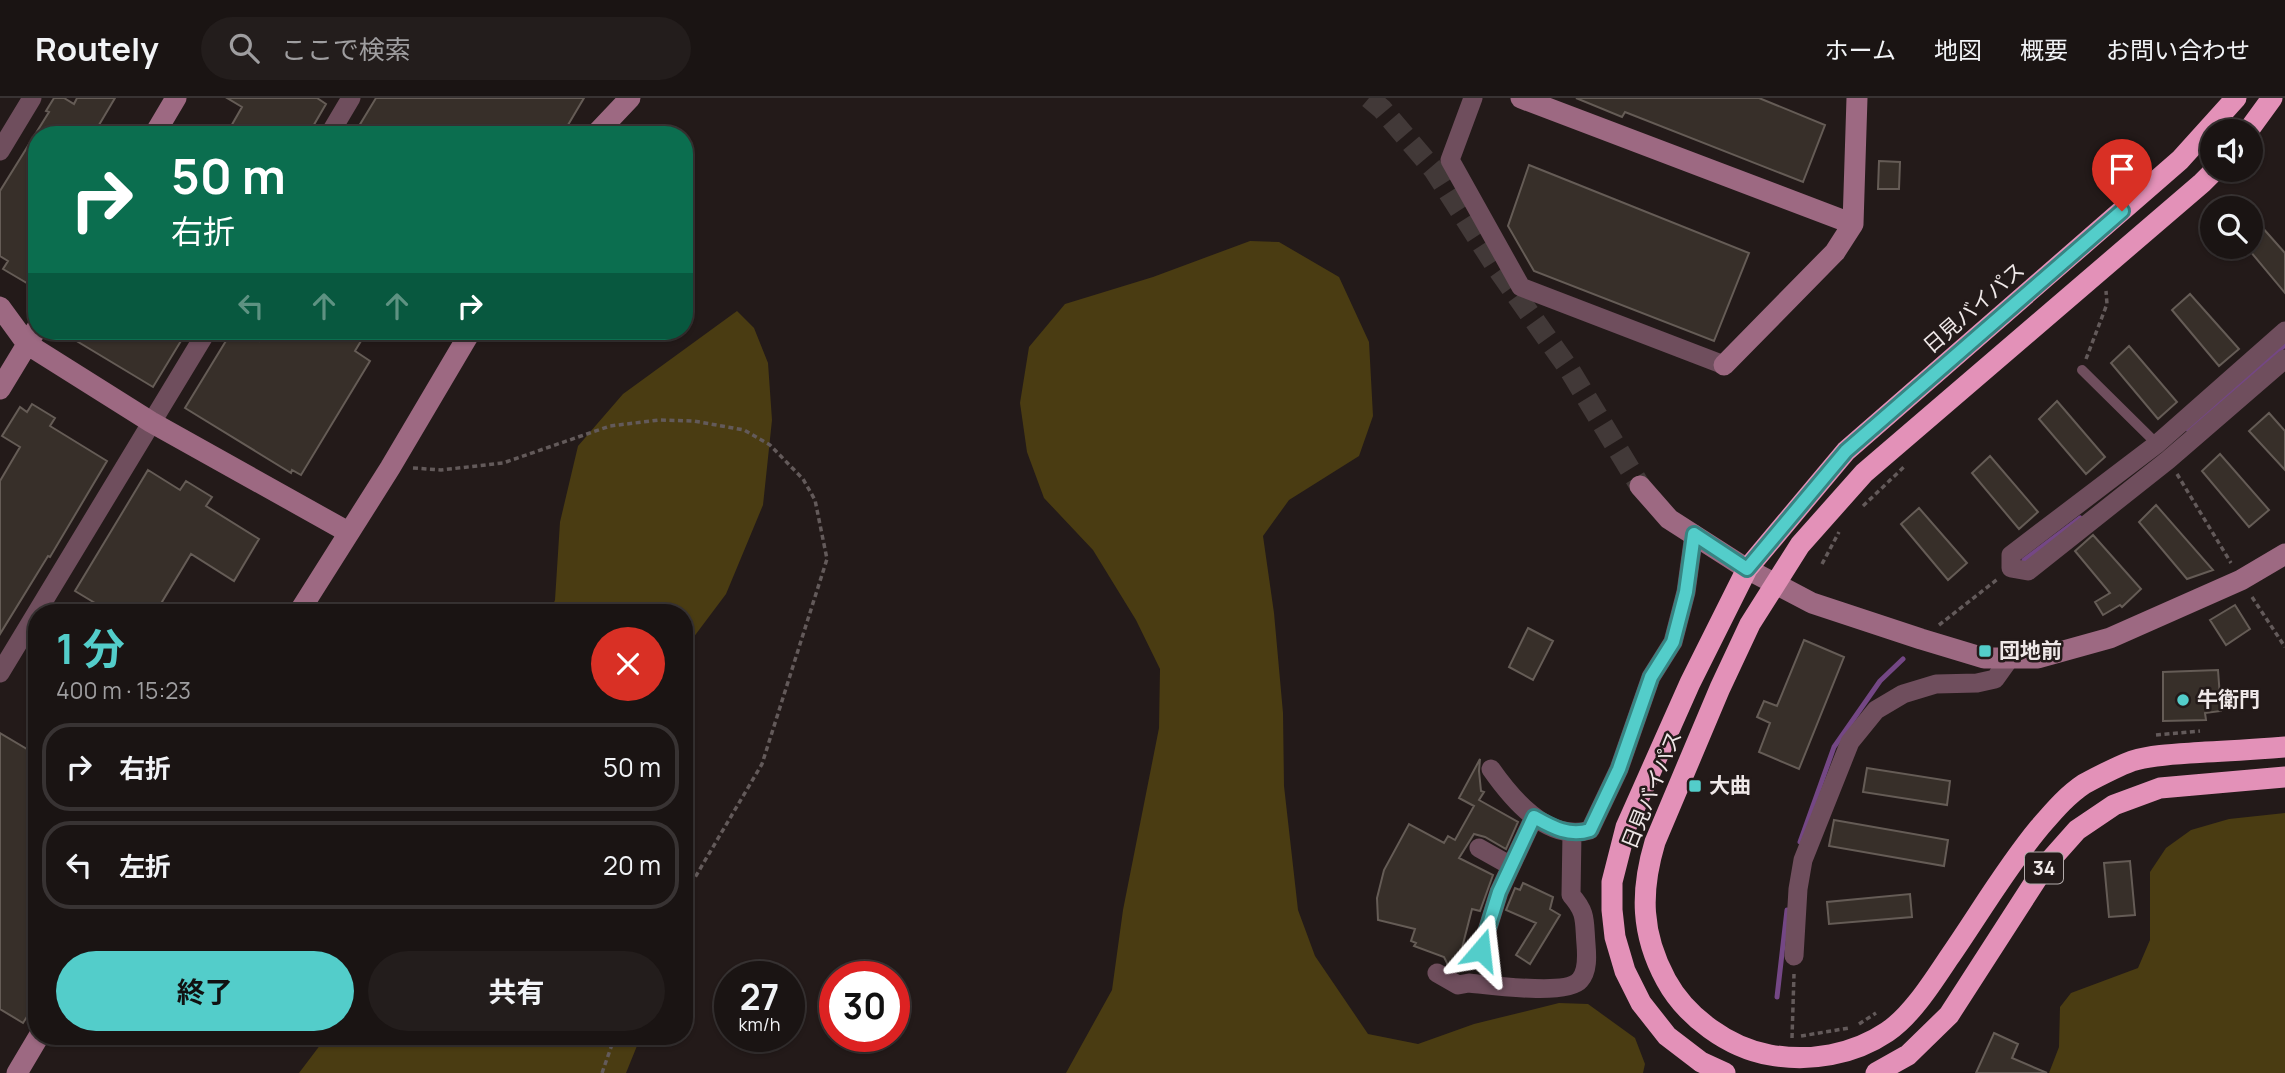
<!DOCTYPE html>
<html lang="ja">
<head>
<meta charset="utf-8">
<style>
	body { margin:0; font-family:Manrope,"Noto Sans JP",sans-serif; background:#231d1c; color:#f1f3f6; height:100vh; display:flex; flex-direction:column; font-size:26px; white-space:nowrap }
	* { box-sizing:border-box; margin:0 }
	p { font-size:23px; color:#9f9ea0 }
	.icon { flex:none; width:38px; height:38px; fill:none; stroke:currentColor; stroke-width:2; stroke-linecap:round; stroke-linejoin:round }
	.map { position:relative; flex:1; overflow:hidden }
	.sheet { position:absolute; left:28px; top:506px; width:665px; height:441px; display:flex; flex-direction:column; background:#1a1413; border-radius:28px; box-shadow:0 2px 5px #0004,0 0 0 2px #383333 }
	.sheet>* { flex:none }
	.guide { position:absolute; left:28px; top:28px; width:665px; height:214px; border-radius:28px; box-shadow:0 2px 5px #0004,0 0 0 2px #383333; background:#0b6e4f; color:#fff; overflow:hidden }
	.buttons { position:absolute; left:2200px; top:21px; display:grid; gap:14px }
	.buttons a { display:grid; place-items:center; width:63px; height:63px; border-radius:50%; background:#1a1413; box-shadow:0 2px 5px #0004,0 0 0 2px #383333; font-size:35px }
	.speed { position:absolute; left:714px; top:863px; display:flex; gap:14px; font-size:35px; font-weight:700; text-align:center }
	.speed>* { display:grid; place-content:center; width:91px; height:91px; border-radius:50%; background:#1a1413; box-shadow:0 2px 5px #0004,0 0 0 2px #383333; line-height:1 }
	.speed small { font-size:18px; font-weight:400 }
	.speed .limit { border:10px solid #d22; background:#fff; color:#111 }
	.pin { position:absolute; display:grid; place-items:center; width:60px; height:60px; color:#fff; margin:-72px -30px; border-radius:50% 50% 50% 0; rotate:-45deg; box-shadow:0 0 7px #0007 }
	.pin .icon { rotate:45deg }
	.me { position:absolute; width:77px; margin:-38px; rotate:17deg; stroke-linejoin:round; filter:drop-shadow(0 0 5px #0008) }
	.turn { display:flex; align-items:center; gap:24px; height:147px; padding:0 28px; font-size:32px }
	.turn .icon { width:91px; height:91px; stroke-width:2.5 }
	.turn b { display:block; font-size:49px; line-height:60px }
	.lanes { display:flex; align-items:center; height:66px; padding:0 28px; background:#0003; justify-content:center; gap:35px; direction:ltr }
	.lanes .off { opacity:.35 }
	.round { display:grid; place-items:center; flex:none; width:74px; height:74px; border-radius:37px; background:#231d1c }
	.headline { display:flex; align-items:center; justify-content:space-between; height:119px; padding:0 28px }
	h1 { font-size:42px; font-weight:700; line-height:52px; color:#53cdca }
	.primary-button { display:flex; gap:14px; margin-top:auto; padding:14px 28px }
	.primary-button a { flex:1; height:80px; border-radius:42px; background:#53cdca; color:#111; font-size:28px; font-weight:700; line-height:80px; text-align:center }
	.primary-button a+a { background:#231d1c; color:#f1f3f6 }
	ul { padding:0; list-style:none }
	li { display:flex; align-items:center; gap:21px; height:88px; margin:0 14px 10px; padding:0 14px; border:4px solid #383333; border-radius:28px }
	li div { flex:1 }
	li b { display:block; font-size:26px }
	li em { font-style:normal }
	header { display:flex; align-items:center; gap:42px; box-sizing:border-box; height:98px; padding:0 35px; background:#1a1413; border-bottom:2px solid #383333 }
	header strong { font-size:33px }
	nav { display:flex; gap:38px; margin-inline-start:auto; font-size:24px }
	.search { width:490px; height:63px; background:#231d1c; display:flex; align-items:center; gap:18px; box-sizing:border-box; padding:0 24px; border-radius:38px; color:#9f9ea0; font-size:26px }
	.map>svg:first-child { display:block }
</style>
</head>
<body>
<header>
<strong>Routely</strong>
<div class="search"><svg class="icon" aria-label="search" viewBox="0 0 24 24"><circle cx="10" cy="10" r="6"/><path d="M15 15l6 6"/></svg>ここで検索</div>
<nav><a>ホーム</a><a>地図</a><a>概要</a><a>お問い合わせ</a></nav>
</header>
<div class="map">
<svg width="2285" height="975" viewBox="0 0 2285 975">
	<rect width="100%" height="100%" fill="#231a19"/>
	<path fill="#4a3c12" d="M1250 143 1279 144 1339 179 1369 244 1373 318 1359 358 1289 402 1263 438 1274 515 1283 615 1284 688 1298 812 1315 858 1368 936 1418 946 1474 926 1559 905 1588 906 1635 940 1645 966 1643 975H1066L1112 892 1123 812 1159 630 1160 571 1136 522 1093 452 1044 400 1027 354 1020 305 1029 249 1065 206 1153 179Z
		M737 213 754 230 768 265 772 322 763 407 726 496 684 552V514H550L555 502 560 424 578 348 623 296Z
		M2285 715V975H2049L2059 949 2060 909 2071 895 2138 870 2150 842V774L2166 750 2191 732 2229 721Z
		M327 938H641L626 975H299Z"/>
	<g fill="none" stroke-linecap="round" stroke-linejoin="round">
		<path stroke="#744785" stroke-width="5" d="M2188 331 2285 247
			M2024 462 2080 420
			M1800 744 1834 649 1880 583 1903 561
			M1777 899 1787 812"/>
	</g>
	<path fill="#372f29" stroke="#655c56" stroke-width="2" d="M54 0H64L74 6 77 0H115L93 37H37V191L3 171 8 163 0 158V93L49 14 46 13Z
		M227 0H317L326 6 308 37H226L242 9Z
		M376 0H584L562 37H373L359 28Z
		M1576 0H1759L1825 27 1803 84 1625 14 1622 19Z
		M1879 63 1900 64 1899 91H1878Z
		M1529 67 1749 155 1714 243 1534 173 1508 128Z
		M2261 128 2285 155V195L2250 153V138Z
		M2190 196 2239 251 2219 268 2172 212Z
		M60 233H187L153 289Z
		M232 233H242L259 243 265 233H367L355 253 370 263 301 377 292 372 291 375 185 310Z
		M2129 248 2177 304 2158 321 2111 265Z
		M2057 303 2105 359 2086 376 2039 321Z
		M32 306 55 320 50 328 107 363 50 459 48 458 0 536V383L20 349 2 338 20 309 27 314Z
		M2269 315 2285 333V372L2249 333Z
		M2220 356 2269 412 2249 429 2202 373Z
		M1990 358 2038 414 2019 431 1972 375Z
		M148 372 180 392 186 383 212 399 206 408 259 441 234 483 191 456 162 504 179 514H110L75 493Z
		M2156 407 2213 472 2187 481 2139 424Z
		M1919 410 1967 465 1948 482 1901 426Z
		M2093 437 2141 491 2122 509 2120 507 2103 517 2095 504 2110 495 2075 453Z
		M2235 507 2250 531 2226 547 2210 522Z
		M1528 530 1553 543 1533 582 1509 569Z
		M1804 542 1844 559 1799 671 1759 654 1770 625 1757 619 1764 603 1777 608Z
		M2218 572 2221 613 2205 615 2206 622 2163 623V574Z
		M0 635 37 657V903L23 925 0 911Z
		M1480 661 1479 673 1481 693 1484 694 1479 702 1518 724 1506 751 1485 739 1474 736 1459 760 1493 777 1480 813 1472 811 1461 854 1467 868 1457 872 1448 867 1444 859 1414 848 1416 845 1411 843 1415 831 1378 822 1377 800 1384 772 1409 726 1444 745 1448 738 1455 742 1474 708 1459 700Z
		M1867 670 1950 683 1947 707 1863 694Z
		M1834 722 1948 742 1944 768 1829 748Z
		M2130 763 2135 817 2109 819 2104 765Z
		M1523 785 1553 799 1550 811 1560 817 1530 866 1516 857 1536 825 1506 812 1515 790 1520 792Z
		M1910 796 1912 819 1829 826 1827 804Z
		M1994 935 2018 946 2012 960 2047 975H1976Z"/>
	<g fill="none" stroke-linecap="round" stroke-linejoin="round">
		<path stroke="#423938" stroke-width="21" stroke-dasharray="21 10" stroke-linecap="butt" d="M1369 0 1382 11 1434 72 1497 170 1569 271 1640 388"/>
		<path stroke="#635a5a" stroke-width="3.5" stroke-dasharray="5 3.5" stroke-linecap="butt" d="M2086 261 2107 206 2106 193
			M413 370 441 372 503 365 610 328 659 322 694 323 744 332 770 347 803 381 815 402 827 461 762 666 684 798
			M2177 376 2231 465
			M1863 408 1906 367
			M1822 466 1839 434
			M2252 499 2285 549
			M1939 527 1999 480
			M2156 637 2200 633
			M1859 926 1876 915
			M1801 938 1849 930
			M1792 940 1794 876
			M602 975 615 938"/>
		<path stroke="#6f4e5d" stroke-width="10" d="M2082 272 2158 347"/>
		<path stroke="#6f4e5d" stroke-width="19" d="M1473 0 1450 62 1521 189 1724 267
			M329 37 351 0
			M0 53 32 0
			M2285 233 2157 346 2011 457V470L2028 473 2168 362 2285 261
			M0 575 207 233
			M1491 671C1512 701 1548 745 1590 732L1619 671 1651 579 1673 544 1686 494 1694 436
			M1479 750 1511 768
			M1481 852 1499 794 1534 719
			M1794 858 1798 791 1803 762 1850 644 1876 612 1903 596 1936 586 1977 585 1995 581 2010 560
			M1437 875 1458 887 1469 885C1490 887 1567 898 1580 882 1588 873 1587 858 1586 846 1584 823 1587 815 1571 797L1572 735"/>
		<path stroke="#9d6982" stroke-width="21" d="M1521 0 1853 126
			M154 37 176 0
			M595 37 630 0
			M0 209 27 246 151 324 348 434
			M1724 267 1835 154 1853 126 1857 0
			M0 291 37 230
			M1640 388 1669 421 1747 471 1812 505 1921 541 1984 560H2038L2110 540 2241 482 2285 456
			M299 514 390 370 471 233
			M17 975 39 938"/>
		<path stroke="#e391b8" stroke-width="21" d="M2248 33 2272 0
			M2215 72 2202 85 1864 375 1800 447 1750 526 1720 590 1655 744C1640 794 1641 836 1666 882 1686 919 1729 950 1770 957 1810 964 1853 957 1887 934 1911 918 1932 885 1948 861 1978 818 2005 771 2039 730 2053 714 2066 698 2084 686 2099 678 2116 669 2132 663 2156 656 2181 656 2206 654 2232 653 2259 651 2285 649
			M1725 975 1701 964 1667 938 1641 905 1625 873 1615 839 1612 812V784L1626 729 1690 585 1747 471 1846 353 2180 62 2236 0
			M1876 975 1908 957 1949 917 2045 768 2077 732 2114 707 2160 690 2285 679"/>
	</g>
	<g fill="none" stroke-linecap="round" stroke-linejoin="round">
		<g stroke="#368583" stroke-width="18">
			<path id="route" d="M1481 852 1499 794 1534 719C1552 729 1569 739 1590 732L1619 671 1651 579 1673 544 1686 494 1694 436 1747 471 1846 353 2122 113"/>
		</g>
		<use href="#route" stroke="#53cdca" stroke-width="12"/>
	</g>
	<g fill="#53cdca" stroke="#231a19" stroke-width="2.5">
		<rect x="1978" y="546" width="14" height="14" rx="3.5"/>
		<circle cx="2183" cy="602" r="7"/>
		<rect x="1688" y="681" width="14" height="14" rx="3.5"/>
	</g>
	<g text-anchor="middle" stroke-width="5" stroke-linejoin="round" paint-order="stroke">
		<rect fill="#231a19" stroke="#b2aaaa" stroke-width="2" x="2025" y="754.5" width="38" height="31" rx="5"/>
		<g font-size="19" font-weight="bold" fill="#efe8e8">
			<text x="2044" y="777">34</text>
		</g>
		<g font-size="21" fill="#efe8e8" stroke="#231a19">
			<text transform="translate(1974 210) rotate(-41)" y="7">日見バイパス</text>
			<text transform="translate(1652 692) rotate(-68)" y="7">日見バイパス</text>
		</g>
		<g font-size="21" font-weight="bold" fill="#efe8e8" stroke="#231a19" text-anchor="start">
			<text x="1999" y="560">団地前</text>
			<text x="2197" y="609">牛衛門</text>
			<text x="1709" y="695">大曲</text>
		</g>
	</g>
</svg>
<div class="buttons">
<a><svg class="icon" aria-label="sound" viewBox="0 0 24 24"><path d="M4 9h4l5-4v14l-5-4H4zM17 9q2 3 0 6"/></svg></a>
<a><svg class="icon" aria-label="search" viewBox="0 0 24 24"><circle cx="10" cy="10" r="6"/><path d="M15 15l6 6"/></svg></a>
</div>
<div class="speed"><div>27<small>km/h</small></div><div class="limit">30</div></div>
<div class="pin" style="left:2122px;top:113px;background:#d93025"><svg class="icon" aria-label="arrive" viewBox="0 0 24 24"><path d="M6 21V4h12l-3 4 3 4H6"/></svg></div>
<svg class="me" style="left:1481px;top:852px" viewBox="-20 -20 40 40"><path d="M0-17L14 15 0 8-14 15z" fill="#53cdca" stroke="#fff" stroke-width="4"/></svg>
<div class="guide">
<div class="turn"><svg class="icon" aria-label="right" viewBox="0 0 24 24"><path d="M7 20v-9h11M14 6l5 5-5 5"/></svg><div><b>50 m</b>右折</div></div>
<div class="lanes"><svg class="icon off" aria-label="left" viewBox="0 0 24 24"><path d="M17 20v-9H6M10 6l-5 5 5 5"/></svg><svg class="icon off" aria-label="ahead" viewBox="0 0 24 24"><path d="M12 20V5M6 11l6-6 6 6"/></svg><svg class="icon off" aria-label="ahead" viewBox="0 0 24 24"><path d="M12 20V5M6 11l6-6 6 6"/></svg><svg class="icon" aria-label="right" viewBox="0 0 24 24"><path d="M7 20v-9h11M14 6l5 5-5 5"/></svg></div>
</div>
<section class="sheet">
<div class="headline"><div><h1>1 分</h1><p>400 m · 15:23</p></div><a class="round" style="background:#d93025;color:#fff"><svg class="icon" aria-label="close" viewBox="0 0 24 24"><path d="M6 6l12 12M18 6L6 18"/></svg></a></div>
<ul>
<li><svg class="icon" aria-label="right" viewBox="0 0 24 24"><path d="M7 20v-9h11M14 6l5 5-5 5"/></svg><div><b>右折</b></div><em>50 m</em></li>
<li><svg class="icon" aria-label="left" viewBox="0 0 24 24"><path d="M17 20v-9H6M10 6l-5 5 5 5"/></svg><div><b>左折</b></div><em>20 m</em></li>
</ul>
<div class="primary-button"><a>終了</a><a>共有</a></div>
</section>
</div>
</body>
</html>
